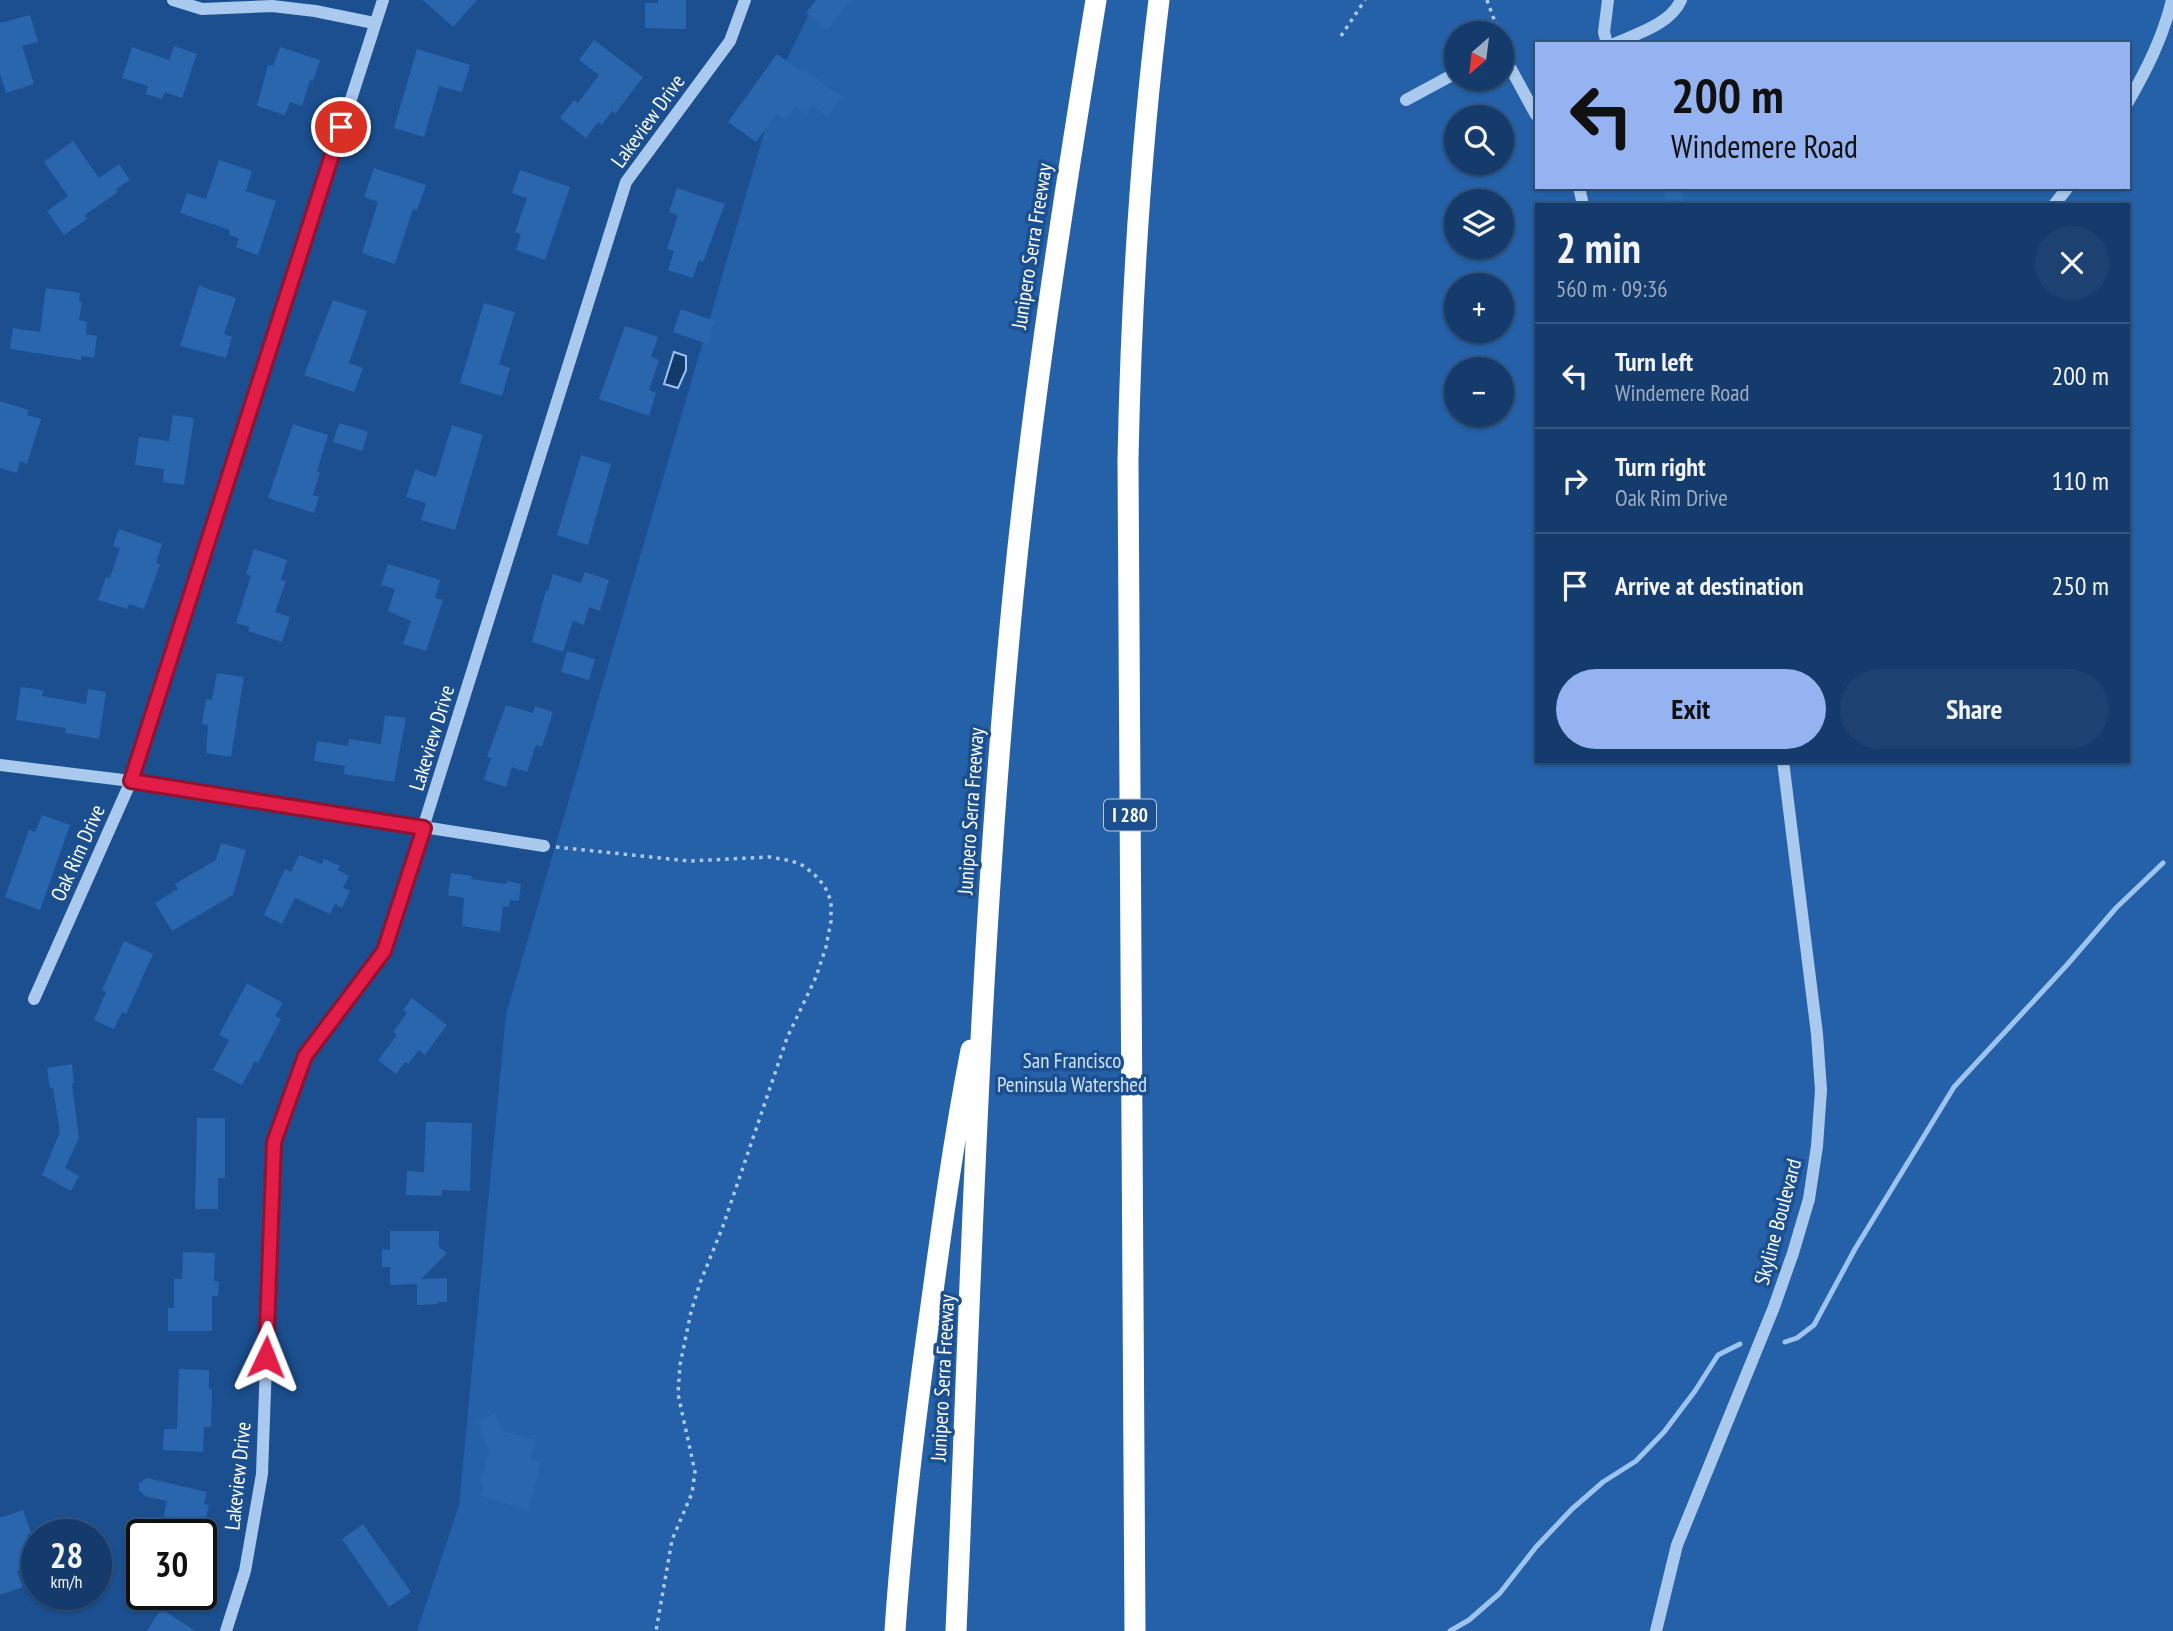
<!DOCTYPE html>
<html lang="en">
<head>
<meta charset="utf-8">
<style>
	body { margin:0; font-family:"PT Sans Narrow",sans-serif; background:#1d4271; color:#f1f3f6; height:100vh; display:flex; flex-direction:column; font-size:26px; white-space:nowrap }
	* { box-sizing:border-box; margin:0 }
	p { font-size:23px; color:#9dadc1 }
	.icon { flex:none; width:38px; height:38px; fill:none; stroke:currentColor; stroke-width:2; stroke-linecap:round; stroke-linejoin:round }
	.map { position:relative; flex:1; overflow:hidden }
	.details { position:absolute; left:1535px; top:203px; width:595px; height:560px; display:flex; flex-direction:column; background:#143b6b; border-radius:0px; box-shadow:0 2px 5px #0004,0 0 0 2px #33557e }
	.details>* { flex:none }
	.guide { position:absolute; left:1535px; top:42px; width:595px; height:147px; border-radius:0px; box-shadow:0 2px 5px #0004,0 0 0 2px #33557e; background:#95b2f1; color:#111; overflow:hidden }
	.needle { width:46px; rotate:208deg }
	.tools { position:absolute; left:1444px; top:21px; display:grid; gap:14px }
	.tools a { display:grid; place-items:center; width:70px; height:70px; border-radius:50%; background:#143b6b; box-shadow:0 2px 5px #0004,0 0 0 2px #33557e; font-size:35px }
	.speed { position:absolute; left:21px; top:1519px; display:flex; gap:14px; font-size:35px; font-weight:700; text-align:center }
	.speed>* { display:grid; place-content:center; width:91px; height:91px; border-radius:50%; background:#143b6b; box-shadow:0 2px 5px #0004,0 0 0 2px #33557e; line-height:1 }
	.speed small { font-size:18px; font-weight:400 }
	.speed .limit { border:4px solid #111; border-radius:10px; background:#fff; color:#111 }
	.pin { position:absolute; display:grid; place-items:center; width:60px; height:60px; color:#fff; margin:-30px; border:4px solid #fff; border-radius:50%; box-shadow:0 2px 7px #0007 }
	.me { position:absolute; width:77px; margin:-38px; rotate:2deg; stroke-linejoin:round; filter:drop-shadow(0 0 5px #0008) }
	.turn { display:flex; align-items:center; gap:24px; height:147px; padding:0 21px; font-size:32px }
	.turn .icon { width:91px; height:91px; stroke-width:2.5 }
	.turn b { display:block; font-size:49px; line-height:60px }
	.round { display:grid; place-items:center; flex:none; width:74px; height:74px; border-radius:37px; background:#1d4271 }
	.headline { display:flex; align-items:center; justify-content:space-between; height:119px; padding:0 21px }
	h1 { font-size:42px; font-weight:600; line-height:52px }
	.button { display:flex; gap:14px; margin-top:auto; padding:14px 21px }
	.button a { flex:1; height:80px; border-radius:42px; background:#95b2f1; color:#111; font-size:28px; font-weight:600; line-height:80px; text-align:center }
	.button a+a { background:#1d4271; color:#f1f3f6 }
	ul { padding:0; list-style:none }
	li { display:flex; align-items:center; gap:21px; height:105px; padding:0 21px; border-top:2px solid #33557e }
	li div { flex:1 }
	li b { display:block; font-size:26px }
	li em { font-style:normal }
	.map>svg:first-child { display:block }
</style>
</head>
<body>
<div class="map">
<svg width="2173" height="1631" viewBox="0 0 2173 1631">
	<rect width="100%" height="100%" fill="#1b4f8f"/>
	<path fill="#2461a8" fill-rule="evenodd" d="M816 0H2173V1631H417L459 1505 506 1014 784 65ZM1456 33H1502V79H1456ZM1536 44H2128V187H1536ZM1456 117H1502V163H1456ZM1456 201H1502V247H1456ZM1536 205H2128V761H1536ZM1456 285H1502V331H1456ZM1456 369H1502V415H1456Z"/>
	<path fill="#123a6d" stroke="#9cc4f0" stroke-width="2" d="M674 352 686 356V370L678 388 664 384Z"/>
	<g fill="none" stroke-linecap="round" stroke-linejoin="round">
		<path stroke="#9cc4f0" stroke-width="5" d="M1785 1342 1797 1338 1814 1325 1855 1249 1954 1087 2066 966 2116 908 2163 863
			M1450 1631 1469 1620 1500 1593 1536 1547 1572 1509 1603 1482 1636 1461 1664 1432 1695 1391 1718 1355 1740 1344"/>
	</g>
	<path fill="#2a66ad" d="M423 0H477L453 27Z
		M658 0H686V29L645 28V3H658Z
		M816 0H851L827 30 806 13Z
		M30 15 38 42 22 46 34 84 6 93 0 73V23Z
		M594 40 643 77 615 114 612 111 602 125 598 122 586 138 560 118 574 100 578 103 599 75 579 60Z
		M174 46 197 54 182 98 165 92 162 99 146 94 148 86 122 78 132 47 169 60Z
		M280 47 320 60 313 81 310 80 302 106 290 102 285 115 257 106 268 65 273 66Z
		M417 49 470 65 462 92 439 86 424 137 394 128Z
		M777 54 803 73 805 70 842 97 828 117 812 105 806 114 795 107 785 120 777 114 756 142 728 122Z
		M73 141 99 178 119 164 130 180 116 189 118 192 85 215 87 219 64 235 47 211 68 196 44 162Z
		M219 160 252 171 246 191 276 201 258 255 236 247 239 238 229 235 230 230 180 213 187 193 206 199Z
		M374 168 426 185 417 210 413 209 395 264 362 253 378 202 364 197Z
		M520 170 570 187 545 260 516 250 521 234 515 232 527 198 512 193Z
		M1664 187H1682L1683 205H1665Z
		M677 188 725 204 703 262 699 260 693 278 668 270 674 251 667 249 678 215 669 212Z
		M199 286 236 298 224 334 232 337 226 358 180 346Z
		M46 288 80 293 79 302H82L79 320 87 322 86 334 97 336 94 358 81 356V360L10 349 13 328 40 332Z
		M333 300 367 311 349 363 363 368 354 392 304 375Z
		M484 303 515 312 499 364 510 368 502 396 460 383Z
		M681 309 715 321 708 344 673 332Z
		M625 326 658 337 651 357 659 360 649 390 656 393 649 416 599 399Z
		M0 401 29 410 27 415 41 419 27 464 20 461 17 473 0 468Z
		M173 415 194 418 184 485 163 482 164 469 135 465 139 437 169 441Z
		M339 423 368 432 362 451 333 442Z
		M293 424 328 435 317 471 320 472 313 495 319 497 314 513 268 498Z
		M452 425 483 435 455 530 421 520 426 503 406 497 415 470 436 477Z
		M581 455 611 464 588 545 557 535Z
		M119 529 162 544 156 563 160 564 144 609 129 604 127 609 98 600 106 577 110 578 120 548 113 546Z
		M254 549 287 560 281 580 286 581 275 612 290 617 282 642 248 631 250 627 236 623 251 576 246 574Z
		M388 564 440 580 435 598 443 600 426 651 403 644 411 621 388 611 395 589 381 585Z
		M585 572 609 580 600 611 589 607 584 625 573 621 563 652 532 642 546 590 548 591 553 574 581 583Z
		M567 651 595 659 589 680 561 672Z
		M217 673 244 677 231 757 206 753 208 725 202 724 206 699 212 700Z
		M21 687 43 690 42 696 86 704 88 689 106 692 99 739 65 733 66 728 16 720Z
		M506 705 533 713 535 706 553 712 542 747 536 745 527 772 512 767 506 787 484 780 491 758 487 757Z
		M385 715 406 718 394 782 344 774 345 766 314 761 317 741 348 746 349 739 381 744Z
		M42 815 70 825 40 910 5 897 29 830 35 832Z
		M221 843 246 850 233 895 172 931 155 903 178 889 175 884 216 860Z
		M299 855 322 864 324 859 340 866 338 870 349 876 343 888 350 891 342 908 335 904 330 914 295 898 282 924 264 915 285 869 291 872Z
		M451 873 472 876 471 879 506 884 507 881 521 884 519 901 510 900 509 907 503 906 500 932 462 926 464 898 448 895Z
		M124 941 153 954 126 1014 122 1012 114 1029 94 1020 106 992 102 990Z
		M247 983 283 1003 275 1016 281 1019 258 1063 255 1061 242 1085 213 1070 229 1040 219 1035Z
		M412 998 447 1025 425 1055 419 1050 408 1064 405 1062 396 1074 378 1060 397 1035 393 1032 407 1013 403 1010Z
		M72 1064 74 1083 72 1084 79 1138 65 1168 79 1176 71 1191 42 1175 60 1132 53 1088 50 1089 47 1068Z
		M197 1118H225V1178H218V1209H195Z
		M426 1122 472 1123 470 1191 442 1190V1196L406 1195 407 1171 424 1172Z
		M390 1231H439V1247L447 1253 421 1279 447 1278V1302H438V1304L417 1305V1284L390 1285V1267H382V1249L390 1250Z
		M183 1252 215 1253 214 1281 219 1282 218 1296H212V1331H168V1308H174V1279H182Z
		M179 1369 209 1370V1389H212L211 1427H204L203 1452 163 1450 164 1429H177Z
		M494 1414 502 1431 536 1440 530 1460 541 1463 528 1510 480 1496 483 1484 480 1483 489 1451 478 1422Z
		M147 1478 207 1492 204 1504 209 1505 205 1521 209 1522 206 1535H160L167 1501 145 1496 139 1490V1483Z
		M23 1510 31 1533 27 1535 37 1564 17 1571 23 1587 0 1595V1518Z
		M363 1524 411 1592 389 1607 342 1539Z
		M161 1609 195 1631H147Z"/>
	<g fill="none" stroke-linecap="round" stroke-linejoin="round">
		<path stroke="#a9c9ee" stroke-width="3.5" stroke-dasharray="3.5 5" stroke-linecap="butt" d="M1487 0 1499 33
			M1341 36 1365 0
			M556 847 689 861 770 857 792 861 804 866 817 877 825 887 831 901V921L826 947 816 977 787 1038 723 1226 700 1283 691 1312 680 1365 678 1394 695 1472 692 1493 672 1540 656 1631"/>
		<path stroke="#a9c9ee" stroke-width="12" d="M173 0 202 9 272 6 315 11 374 23
			M1607 44 1604 32 1608 0
			M1614 44C1636 34 1671 24 1681 0
			M1502 61 1511 69 1536 115
			M1406 100 1456 73
			M2128 102C2147 69 2163 37 2172 0
			M1579 187 1583 205
			M2054 205 2068 187
			M0 765 131 781 544 846
			M34 999 131 781 383 0
			M226 1631 245 1571 262 1474 274 1142 305 1056 384 952 626 182 730 41 745 0
			M1656 1631 1677 1545 1774 1307 1793 1253 1809 1199 1817 1146 1821 1090 1817 1034 1783 761"/>
		<path stroke="#fff" stroke-width="21" d="M895 1631C902 1525 915 1419 930 1313 942 1225 954 1137 971 1050
			M956 1631C970 1308 978 983 1007 661 1026 439 1060 220 1096 0
			M1135 1631 1128 460C1131 306 1140 153 1159 0"/>
	</g>
	<g fill="none" stroke-linecap="round" stroke-linejoin="round">
		<g stroke="#92132f" stroke-width="18">
			<path id="route" d="M266 1357 274 1142 305 1056 384 951 424 828 131 781 341 127"/>
		</g>
		<use href="#route" stroke="#e11d48" stroke-width="12"/>
	</g>
	<g text-anchor="middle" stroke-width="7" stroke-linejoin="round" paint-order="stroke">
		<rect fill="#1b4f8f" stroke="#bbcadd" stroke-width="2" x="1104" y="799.5" width="52" height="31" rx="5"/>
		<g font-size="19" font-weight="bold" fill="#fff">
			<text x="1130" y="822">I 280</text>
		</g>
		<g font-size="21" fill="#fff" stroke="#1b4f8f">
			<text transform="translate(648 121) rotate(-54)" y="7">Lakeview Drive</text>
			<text transform="translate(1032 246) rotate(-81)" y="7">Junipero Serra Freeway</text>
			<text transform="translate(432 738) rotate(-73)" y="7">Lakeview Drive</text>
			<text transform="translate(971 811) rotate(-86)" y="7">Junipero Serra Freeway</text>
			<text transform="translate(78 853) rotate(-66)" y="7">Oak Rim Drive</text>
			<text transform="translate(1778 1222) rotate(-75)" y="7">Skyline Boulevard</text>
			<text transform="translate(943 1378) rotate(-87)" y="7">Junipero Serra Freeway</text>
			<text transform="translate(238 1476) rotate(-84)" y="7">Lakeview Drive</text>
		</g>
		<g font-size="21" fill="#cfe3fa" stroke="#1b4f8f">
			<text x="1072" y="1068">San Francisco<tspan x="1072" dy="24">Peninsula Watershed</tspan></text>
		</g>
	</g>
</svg>
<div class="tools">
<a><svg class="needle" viewBox="-14 -14 28 28"><path d="M0-13l5 13h-10z" fill="#e53935"/><path d="M0 13l5-13h-10z" fill="#9dadc1"/></svg></a>
<a><svg class="icon" aria-label="search" viewBox="0 0 24 24"><circle cx="10" cy="10" r="6"/><path d="M15 15l6 6"/></svg></a>
<a><svg class="icon" aria-label="layers" viewBox="0 0 24 24"><path d="M12 4l9 5-9 5-9-5zM3 14l9 5 9-5"/></svg></a>
<a>+</a>
<a>−</a>
</div>
<div class="speed"><div>28<small>km/h</small></div><div class="limit">30</div></div>
<div class="pin" style="left:341px;top:127px;background:#d93025"><svg class="icon" aria-label="arrive" viewBox="0 0 24 24"><path d="M6 21V4h12l-3 4 3 4H6"/></svg></div>
<svg class="me" style="left:266px;top:1357px" viewBox="-20 -20 40 40"><path d="M0-17L14 15 0 8-14 15z" fill="#e11d48" stroke="#fff" stroke-width="4"/></svg>
<div class="guide">
<div class="turn"><svg class="icon" aria-label="left" viewBox="0 0 24 24"><path d="M17 20v-9H6M10 6l-5 5 5 5"/></svg><div><b>200 m</b>Windemere Road</div></div>
</div>
<section class="details">
<div class="headline"><div><h1>2 min</h1><p>560 m · 09:36</p></div><a class="round"><svg class="icon" aria-label="close" viewBox="0 0 24 24"><path d="M6 6l12 12M18 6L6 18"/></svg></a></div>
<ul>
<li><svg class="icon" aria-label="left" viewBox="0 0 24 24"><path d="M17 20v-9H6M10 6l-5 5 5 5"/></svg><div><b>Turn left</b><p>Windemere Road</p></div><em>200 m</em></li>
<li><svg class="icon" aria-label="right" viewBox="0 0 24 24"><path d="M7 20v-9h11M14 6l5 5-5 5"/></svg><div><b>Turn right</b><p>Oak Rim Drive</p></div><em>110 m</em></li>
<li><svg class="icon" aria-label="arrive" viewBox="0 0 24 24"><path d="M6 21V4h12l-3 4 3 4H6"/></svg><div><b>Arrive at destination</b></div><em>250 m</em></li>
</ul>
<div class="button"><a>Exit</a><a>Share</a></div>
</section>
</div>
</body>
</html>
